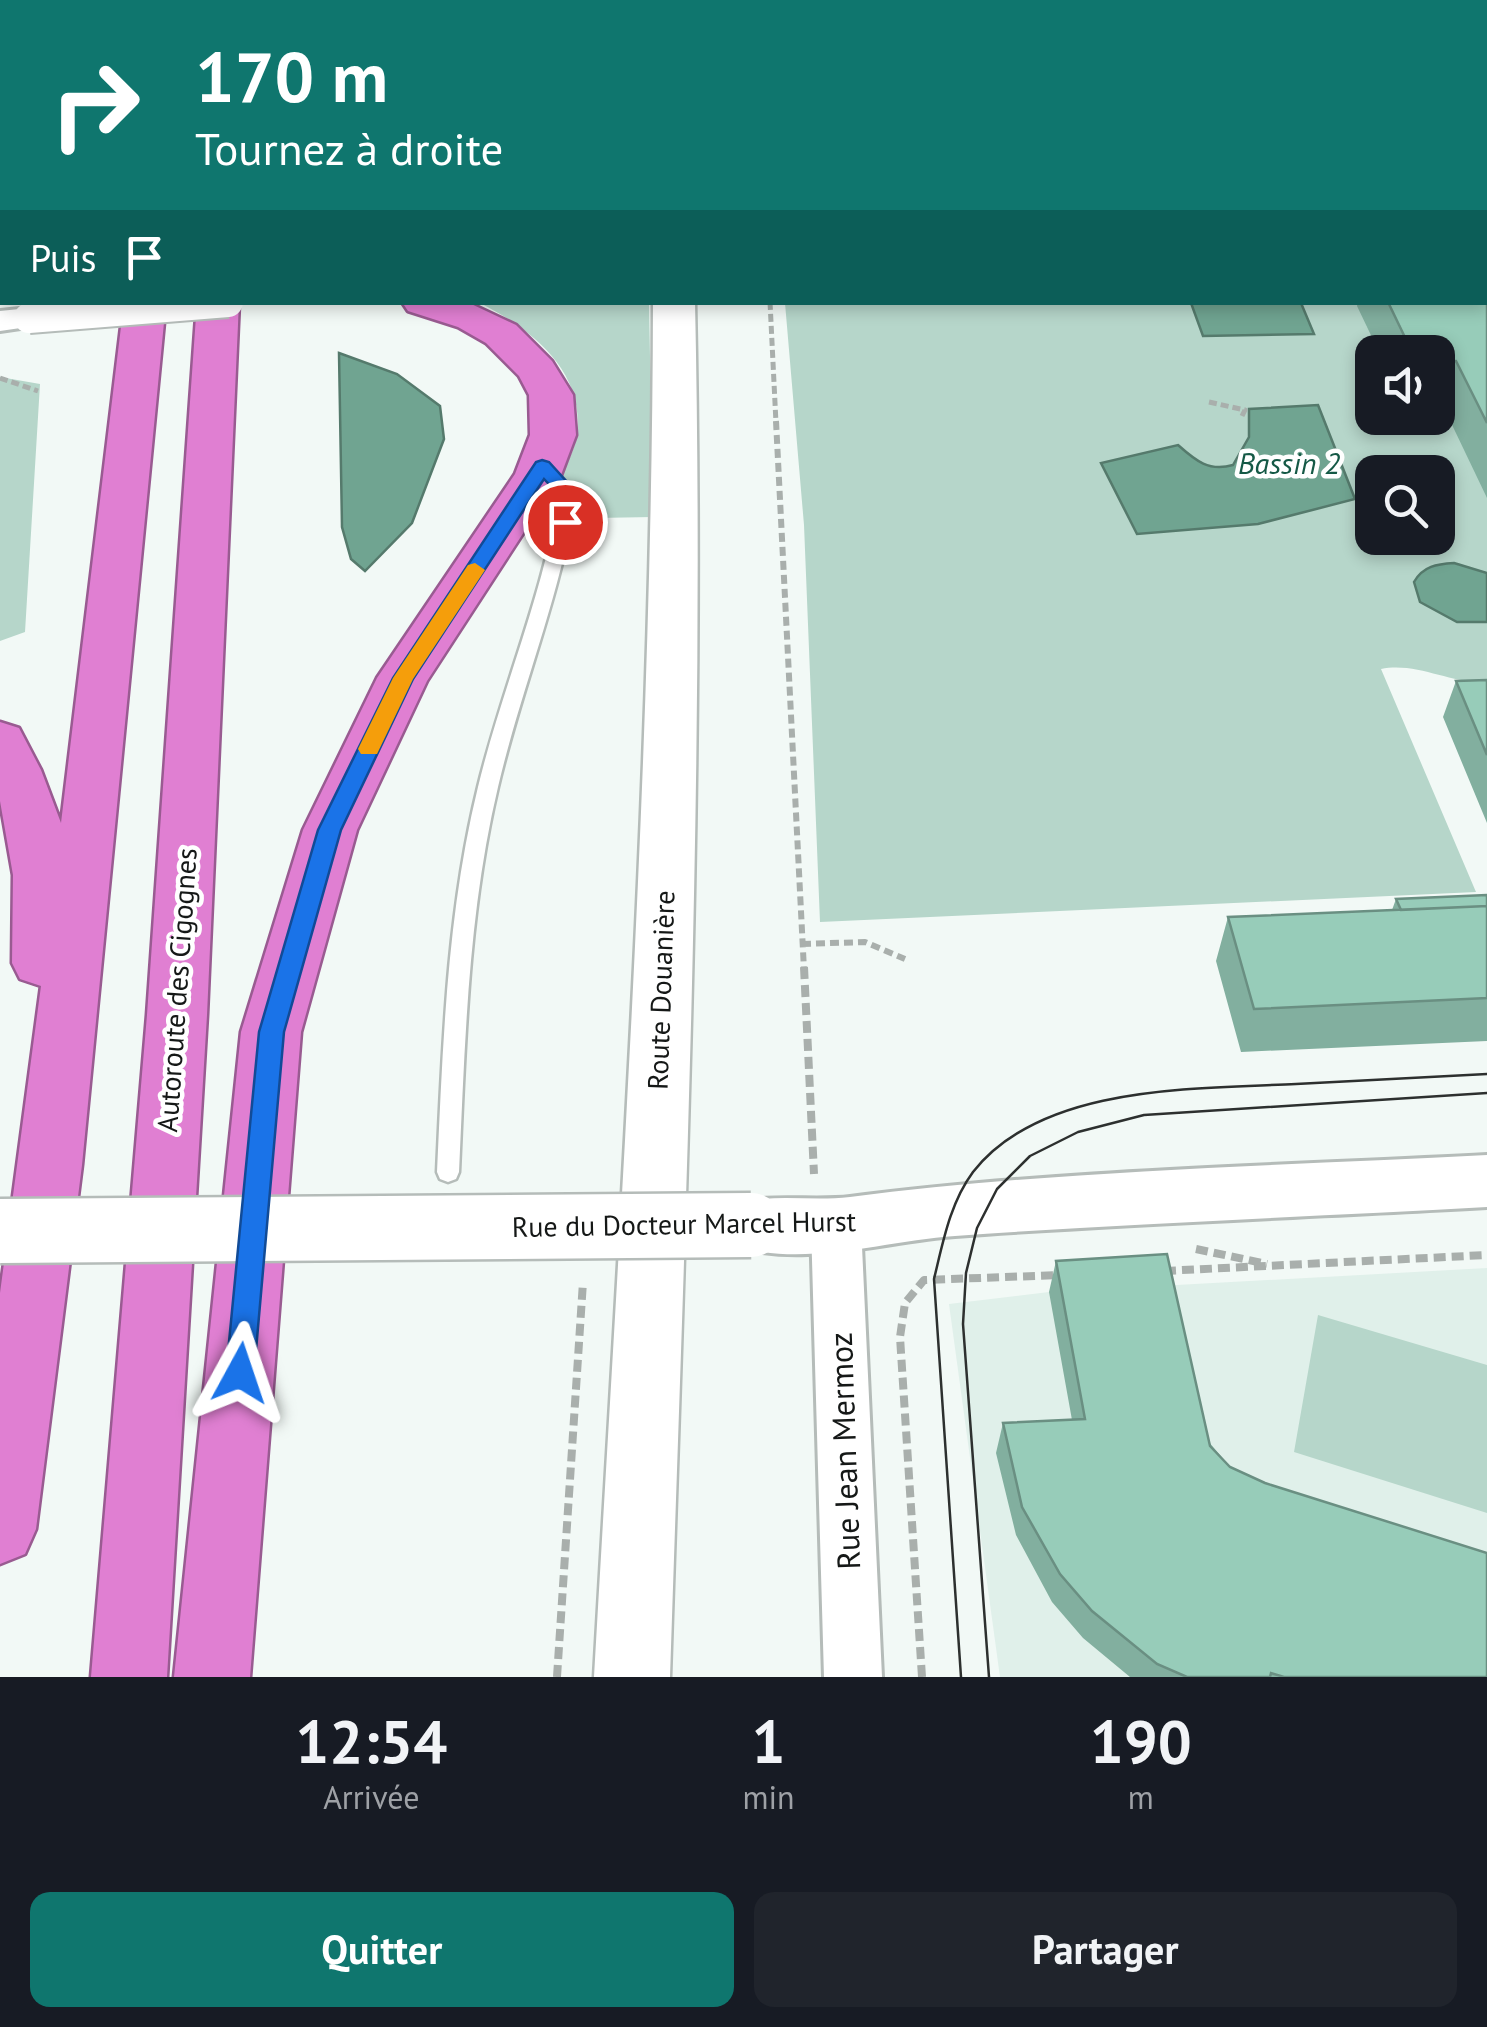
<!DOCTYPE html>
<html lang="fr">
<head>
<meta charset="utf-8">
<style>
	body { margin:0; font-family:"PT Sans",sans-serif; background:#20242c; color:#f1f3f6; height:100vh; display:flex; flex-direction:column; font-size:38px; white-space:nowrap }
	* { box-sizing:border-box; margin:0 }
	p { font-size:32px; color:#9ea1a6 }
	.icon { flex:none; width:55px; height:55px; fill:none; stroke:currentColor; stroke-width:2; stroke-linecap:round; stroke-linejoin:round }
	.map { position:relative; height:1677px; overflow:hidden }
	.panel { display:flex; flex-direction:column; background:#171b24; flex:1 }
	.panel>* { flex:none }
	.hud { position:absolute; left:0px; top:0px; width:1488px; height:305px; box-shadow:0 5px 15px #0003; background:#0f766e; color:#fff; overflow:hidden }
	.fabs { position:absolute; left:1355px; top:335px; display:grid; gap:20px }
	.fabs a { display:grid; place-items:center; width:100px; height:100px; border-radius:20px; background:#171b24; box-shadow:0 5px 15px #0003; font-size:50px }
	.pin { position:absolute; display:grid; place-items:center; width:85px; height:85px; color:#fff; margin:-42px; border:5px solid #fff; border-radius:50%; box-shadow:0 2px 10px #0007 }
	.me { position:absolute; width:110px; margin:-55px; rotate:5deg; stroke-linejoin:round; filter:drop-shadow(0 0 8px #0008) }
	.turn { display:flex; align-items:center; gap:35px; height:210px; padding:0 30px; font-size:45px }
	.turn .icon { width:130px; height:130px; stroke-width:2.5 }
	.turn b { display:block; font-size:70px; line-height:85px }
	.then { display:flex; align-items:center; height:95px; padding:0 30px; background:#0003; gap:20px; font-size:38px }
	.eta { display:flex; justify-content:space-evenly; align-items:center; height:170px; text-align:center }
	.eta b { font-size:60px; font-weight:800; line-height:70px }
	.primary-button { display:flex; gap:20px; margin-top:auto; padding:20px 30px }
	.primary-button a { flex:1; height:115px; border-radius:20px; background:#0f766e; color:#fff; font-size:40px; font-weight:800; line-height:115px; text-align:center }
	.primary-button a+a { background:#20242c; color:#f1f3f6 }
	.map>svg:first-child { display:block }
</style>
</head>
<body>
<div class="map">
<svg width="1487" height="1677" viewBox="0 0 1487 1677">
	<rect width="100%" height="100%" fill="#f2f9f6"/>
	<path fill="#e0f0ea" d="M1487 1268V1677H1000L949 1304 1049 1292Z"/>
	<path fill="#b6d6ca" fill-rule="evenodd" d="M1487 289V682C1449 684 1418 662 1381 669L1476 892 820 922 804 525 785 303 1485 302ZM1372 352H1438V418H1372ZM1372 472H1438V538H1372Z
		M480 303H649L653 517 538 519C548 497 574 458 577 435 585 370 531 329 480 303Z
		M0 377 40 384 25 632 0 641Z
		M1318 1315 1487 1365V1513L1294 1452Z"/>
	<path fill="#70a491" stroke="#557a6c" stroke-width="2.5" d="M1191 303H1301L1314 334 1203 336Z
		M339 353 397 374 440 406 444 439 412 523 365 571 351 559 342 527Z
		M1318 405 1355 499 1258 524 1137 534 1101 463 1178 445C1196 461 1209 472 1233 465L1249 437V409Z
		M1454 563 1487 573V622H1457L1420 602 1414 582C1423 566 1437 564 1454 563Z"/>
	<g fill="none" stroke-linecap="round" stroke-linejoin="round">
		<g stroke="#b5bcb9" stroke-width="5">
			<path id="service" d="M327 0H339V2H327Z
				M507 0H519L520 2H508Z
				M2 73V81L0 82V74Z
				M0 144H2V152H0Z
				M543 461 549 462 576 494C561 595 521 688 498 787 468 913 465 1043 459 1172L456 1179 448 1182 440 1179 437 1172C443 1043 447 913 478 787 502 688 543 596 559 495L535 466Z"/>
		</g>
		<g stroke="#b5bcb9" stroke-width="6">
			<path id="minor" d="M1437 0H1463L1464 2H1438Z
				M1485 49H1487V68H1485Z
				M29 308 41 311 45 318 41 325 0 331V311Z
				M836 1203 854 1210 861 1225 882 1677H824L811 1225 818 1210Z"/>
		</g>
		<g stroke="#b5bcb9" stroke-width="6">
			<path id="tertiary" d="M1487 1155V1207C1310 1217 1132 1223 955 1236 883 1241 800 1269 729 1244L720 1225 729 1206C768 1192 809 1202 850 1197 1060 1170 1275 1166 1487 1155Z"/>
		</g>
		<g stroke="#b5bcb9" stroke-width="5">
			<path id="secondary" d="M608 0H642L643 2H609Z
				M653 302H695C705 761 685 1219 670 1677H594C620 1219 652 762 653 302Z"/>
		</g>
		<g stroke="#995b91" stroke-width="5">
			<path id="motorway" d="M124 302H166L82 1165 36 1529 25 1554 0 1564V1293L41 986 20 979 12 963 13 875 0 801V722L19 728 41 770 61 823Z
				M197 302H239L207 1015 167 1677H91L147 1015Z
				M402 302H467L516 325 552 361 573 395 576 435 561 475 427 681 357 830 301 1032 250 1677H174L241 1032 303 830 377 678 515 474 530 435 529 395 519 376 486 343 458 327 408 311Z"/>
		</g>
		<path stroke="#a9afac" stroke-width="5" stroke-dasharray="8 4" stroke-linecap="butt" d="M770 302 776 423
			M0 378 38 391
			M1209 402 1245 410 1242 416"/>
		<path stroke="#a9afac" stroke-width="6" stroke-dasharray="9 5" stroke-linecap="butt" d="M776 421 804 970
			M802 944 865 942 905 959"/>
		<path stroke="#a9afac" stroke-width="8" stroke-dasharray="12 6" stroke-linecap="butt" d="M804 967 814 1174
			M1196 1249 1267 1264
			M1164 1271 1487 1255
			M557 1677 583 1282
			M922 1677 900 1337 905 1303 924 1280 1061 1275"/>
		<use href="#service" fill="#fff" fill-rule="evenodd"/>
		<use href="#minor" fill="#fff" fill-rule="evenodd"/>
		<use href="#tertiary" fill="#fff" fill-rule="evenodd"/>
		<use href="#secondary" fill="#fff" fill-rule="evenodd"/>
		<use href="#motorway" fill="#e07fd2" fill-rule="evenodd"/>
		<path stroke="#2d302f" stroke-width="2.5" d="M961 1677 934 1279C943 1242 950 1203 973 1172 1042 1084 1195 1089 1296 1084 1360 1081 1423 1077 1487 1074
			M989 1677 963 1324 966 1273 977 1228 997 1189 1030 1156 1078 1132 1144 1115 1487 1093"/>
		<g stroke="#b5bcb9" stroke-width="34" stroke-linecap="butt">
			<path id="minor-bridge" d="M29 318 228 302"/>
		</g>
		<g stroke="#b5bcb9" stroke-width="69" stroke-linecap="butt">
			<path id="tertiary-bridge" d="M0 1231 751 1225"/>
		</g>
		<use href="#minor-bridge" stroke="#fff" stroke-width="30"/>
		<use href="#tertiary-bridge" stroke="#fff" stroke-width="64"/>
	</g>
	<path fill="#82af9f" d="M1030 0H1221L1142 2H1031Z
		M1487 252V498L1443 406H1438V352H1379L1357 306 1358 302H1485Z
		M1487 680V823L1443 717 1456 681Z
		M1487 895V1041L1241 1052 1216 961 1228 917 1392 910 1396 899Z
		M1056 1261 1230 1467 1487 1677H1130L1083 1638 1052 1602 1016 1535 996 1453 1003 1423 1072 1420 1049 1292Z"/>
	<path fill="#6a8f82" d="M106 0H202L197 2H101Z
		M2 27V64L0 66V29Z"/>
	<path fill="#97ccb9" stroke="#6a8f82" stroke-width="2.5" d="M0 0H106L101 2H2V13L0 12Z
		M193 0H301L299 1 302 2H188Z
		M386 0H400L407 2H382Z
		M1287 0H1395L1396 2H1288Z
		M1485 252H1487V423L1456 361 1438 362V352H1412L1388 302H1485Z
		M1487 680V755L1456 681Z
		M1487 895V906L1401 910 1396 899Z
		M1487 906V998L1254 1009 1228 917Z
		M1167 1254 1210 1446 1230 1467 1265 1483 1487 1553V1677H1284L1271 1673 1270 1677H1187L1157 1664 1092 1611 1060 1574 1022 1507 1003 1423 1085 1419 1056 1261Z"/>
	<path fill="#1a73e8" stroke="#114b97" stroke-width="2.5" d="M542 460 549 462 578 494 575 522 565 528 558 526 559 495 544 479 413 679 341 830 284 1032 254 1373 250 1382 240 1386 230 1382 226 1373 259 1032 318 830 393 678 536 462Z"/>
	<path fill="#f59e0b" d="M475 563 485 570 413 679 377 754H361L358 749 393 678 468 565Z"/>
	<g text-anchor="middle" stroke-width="9" stroke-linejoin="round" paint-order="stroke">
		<g font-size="28" fill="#151817" stroke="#fff">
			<text transform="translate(177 990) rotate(-86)" y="10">Autoroute des Cigognes</text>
			<text transform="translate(661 990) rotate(-88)" y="10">Route Douanière</text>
			<text transform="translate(684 1224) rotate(-1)" y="10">Rue du Docteur Marcel Hurst</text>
		</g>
		<g font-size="30" font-style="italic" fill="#155946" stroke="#fff">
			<text x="1289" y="474">Bassin 2</text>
		</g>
		<g font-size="32" fill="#151817" stroke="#fff">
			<text transform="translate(845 1451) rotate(-92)" y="11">Rue Jean Mermoz</text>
		</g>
	</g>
</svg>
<div class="fabs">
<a><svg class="icon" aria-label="sound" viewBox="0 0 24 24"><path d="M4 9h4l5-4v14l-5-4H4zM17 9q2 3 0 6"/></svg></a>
<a><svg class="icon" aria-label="search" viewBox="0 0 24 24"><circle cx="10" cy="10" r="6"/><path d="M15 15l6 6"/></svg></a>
</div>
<div class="pin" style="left:565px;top:522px;background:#d93025"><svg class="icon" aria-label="arrive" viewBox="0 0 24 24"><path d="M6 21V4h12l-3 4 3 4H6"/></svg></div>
<svg class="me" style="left:240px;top:1373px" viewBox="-20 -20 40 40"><path d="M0-17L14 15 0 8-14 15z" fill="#1a73e8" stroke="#fff" stroke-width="4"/></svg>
<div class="hud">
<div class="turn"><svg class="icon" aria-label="right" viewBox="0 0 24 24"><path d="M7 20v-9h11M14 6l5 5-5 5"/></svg><div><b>170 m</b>Tournez à droite</div></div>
<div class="then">Puis<svg class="icon" aria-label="arrive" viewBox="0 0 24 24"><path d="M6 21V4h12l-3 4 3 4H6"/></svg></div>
</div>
</div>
<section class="panel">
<div class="eta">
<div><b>12:54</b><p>Arrivée</p></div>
<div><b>1</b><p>min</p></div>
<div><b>190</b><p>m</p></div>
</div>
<div class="primary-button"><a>Quitter</a><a>Partager</a></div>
</section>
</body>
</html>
